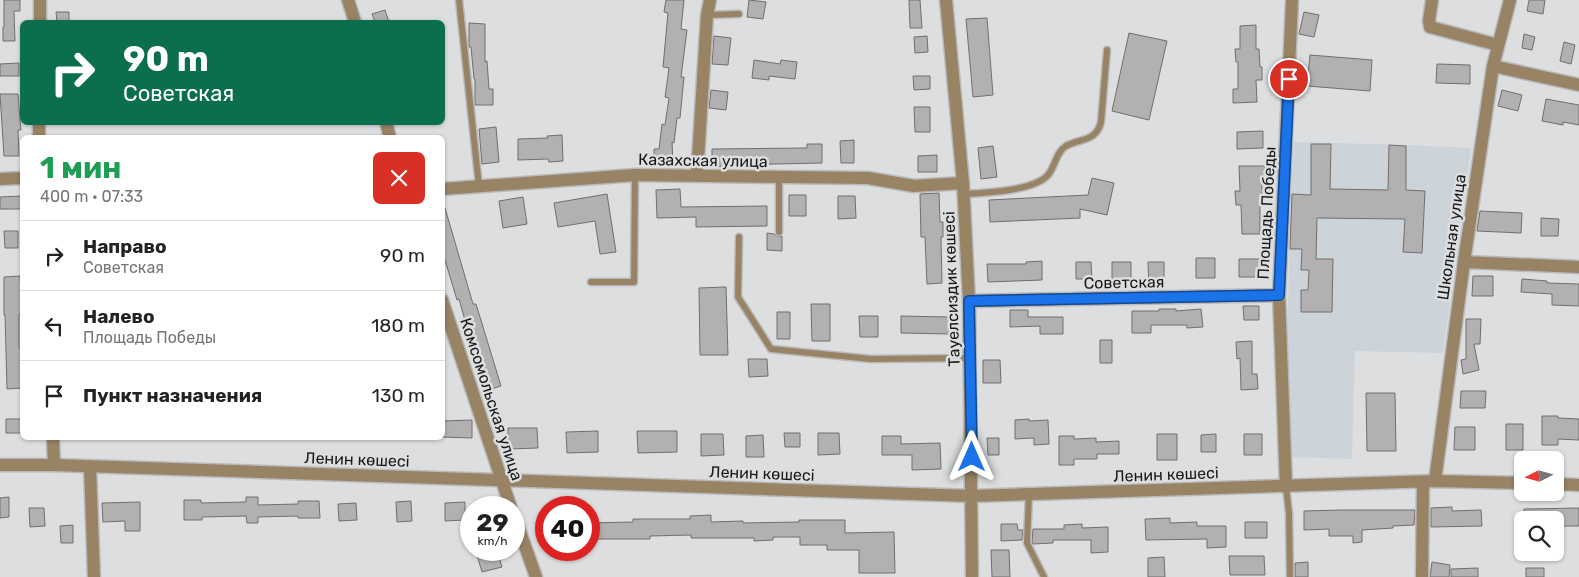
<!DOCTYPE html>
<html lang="ru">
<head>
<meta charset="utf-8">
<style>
	body { margin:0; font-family:Rubik,sans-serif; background:#f6f6f6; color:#222; height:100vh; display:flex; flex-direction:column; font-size:19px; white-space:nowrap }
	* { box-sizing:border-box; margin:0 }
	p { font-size:16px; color:#767676 }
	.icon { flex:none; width:28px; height:28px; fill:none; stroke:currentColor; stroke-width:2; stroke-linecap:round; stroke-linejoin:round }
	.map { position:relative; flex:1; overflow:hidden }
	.sheet { position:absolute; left:20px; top:135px; width:425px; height:305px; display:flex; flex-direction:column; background:#fff; border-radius:8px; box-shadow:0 1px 4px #0004 }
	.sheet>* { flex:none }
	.banner { position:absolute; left:20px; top:20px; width:425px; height:105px; border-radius:8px; box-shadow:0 1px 4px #0004; background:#0b6e4f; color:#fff; overflow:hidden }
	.needle { width:32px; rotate:264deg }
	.controls { position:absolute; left:1514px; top:451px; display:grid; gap:10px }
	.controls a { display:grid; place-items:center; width:50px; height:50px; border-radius:8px; background:#fff; box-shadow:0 1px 4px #0004; font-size:25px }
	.speed { position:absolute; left:460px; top:496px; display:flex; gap:10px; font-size:25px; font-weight:700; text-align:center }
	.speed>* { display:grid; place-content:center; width:65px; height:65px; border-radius:50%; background:#fff; box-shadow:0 1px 4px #0004; line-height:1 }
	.speed small { font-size:12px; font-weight:400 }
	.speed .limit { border:8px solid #d22; background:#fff; color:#111 }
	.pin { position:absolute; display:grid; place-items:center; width:42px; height:42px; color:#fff; margin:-21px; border:2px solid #fff; border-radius:50%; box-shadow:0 1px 5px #0007 }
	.me { position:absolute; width:55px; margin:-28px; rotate:0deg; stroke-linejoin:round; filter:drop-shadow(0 0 4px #0008) }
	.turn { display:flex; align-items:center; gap:18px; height:105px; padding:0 20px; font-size:22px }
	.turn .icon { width:65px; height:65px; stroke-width:2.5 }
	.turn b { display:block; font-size:35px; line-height:42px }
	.round { display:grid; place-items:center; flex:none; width:52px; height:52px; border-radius:8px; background:#f6f6f6 }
	.overview { display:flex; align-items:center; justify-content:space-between; height:85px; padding:0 20px }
	h1 { font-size:30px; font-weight:700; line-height:38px; color:#1e9e55 }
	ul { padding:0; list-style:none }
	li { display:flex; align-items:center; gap:15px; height:70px; padding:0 20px; border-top:1px solid #e0e0e0 }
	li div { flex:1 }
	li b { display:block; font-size:19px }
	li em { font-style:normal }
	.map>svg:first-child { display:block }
</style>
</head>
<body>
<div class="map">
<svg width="1579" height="577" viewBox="0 0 1579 577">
	<rect width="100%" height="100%" fill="#dddee0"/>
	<path fill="#ccd4da" d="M1294 142 1407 145 1471 148 1443 353 1355 351 1352 459 1289 457 1287 341 1291 194Z"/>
	<path fill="#b2b0b0" stroke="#716e6e" d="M4 0H20V11H14L15 41H3V27H4Z
		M666 0H684L681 29 687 30 681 77H684L680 118H677L674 143 672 142 673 164H654V149H659L662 124 665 125 669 98 665 97 669 68 663 67 668 13 664 12Z
		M749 0 766 2 763 19 747 17Z
		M909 0H920L922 28H910Z
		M1529 0H1545L1543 14 1527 11Z
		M385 10 389 22H375L372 14Z
		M56 12H69V22H57Z
		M1304 12 1319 15 1314 37 1299 34Z
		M987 18 993 95 973 97 966 19Z
		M469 23 485 24V62L487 61 489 89H493V105H475V79H474L471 47H469Z
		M1256 25V49H1259L1260 67H1262V80H1256L1257 102 1233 103V89H1238V62H1236L1235 49H1240V26Z
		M1129 33 1167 41 1149 120 1112 111Z
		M1524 34 1535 37 1532 50 1522 48Z
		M714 36 731 38 728 65 712 64Z
		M927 36 928 52 915 53 914 37Z
		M1564 42 1575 45 1571 64 1560 61Z
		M1310 55 1372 60 1370 91 1307 86Z
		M754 60 780 64 781 60 797 62 795 79 769 76V80L752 78Z
		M19 63V76H0V64Z
		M1437 64 1470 65V84L1436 83Z
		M913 76H930V89L914 90Z
		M711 90 728 92 726 110 709 108Z
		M1502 90 1522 95 1518 111 1498 106Z
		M0 94H18L21 130H18L19 156H4Z
		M1546 99 1579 105V125L1563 122V125L1542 121Z
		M914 107H930V132H915Z
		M496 127 499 162 482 164 479 129Z
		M1263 131V148L1237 149V132Z
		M562 135 563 161 549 162 548 159 518 160V139L548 138 547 136Z
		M854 140V163H841L840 141Z
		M807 144H822V163L730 165V166L712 167V149L807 148Z
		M1311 144H1331L1330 189 1388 190 1389 145 1406 146V190L1425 191 1422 253 1403 252 1405 219 1317 218 1316 259H1333L1332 312H1301V290H1308L1309 270H1301L1302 249H1290L1292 194 1311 195Z
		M993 146 997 177 981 179 978 148Z
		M937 155V172H918V156Z
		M1239 166H1265V181H1262V205H1260V234H1242L1241 205H1236L1235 191H1240Z
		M1092 178 1114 183 1107 215 1080 209V218L990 222 989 200 1088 195Z
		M680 189 681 207 767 206V226L696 227V217L657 218 656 190Z
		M939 193 940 222H943V237H941L942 283 927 284 925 237H921L920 194Z
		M607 194 616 252 600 254 595 221 558 227 554 203Z
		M789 195H806V216H789Z
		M22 196V209H0V197Z
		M838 196H855L856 218 838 219Z
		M523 197 527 224 503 228 499 201Z
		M442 208H445L473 304H476L501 386 488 390 474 341 471 342 459 299 457 300 442 250Z
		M1480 211 1522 213 1521 233 1477 231Z
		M1541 218 1559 219 1558 236H1541Z
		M4 231H18V248H5Z
		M767 233 774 234 779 237 782 236V251L767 250Z
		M1196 258H1215V278H1196Z
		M1239 259H1261V277H1239Z
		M1042 261V280L988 282 987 264H1026V262Z
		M1076 262H1091L1092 279H1076Z
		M1112 262H1131V287H1112Z
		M1148 262H1164V289H1149Z
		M20 276 22 314H19V348H22V388L7 389 5 315H4V277Z
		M1473 276H1493V296H1472Z
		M1522 279 1547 281V283L1579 284V306L1552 305V294L1521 292Z
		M726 287 728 355H700L699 288Z
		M811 304H830V341H812Z
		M1243 306H1259V320H1244Z
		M1159 309H1176V311L1201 309 1203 327 1187 328V325H1151V333H1132V311H1159Z
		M1010 310H1028V317H1063V334H1040V326L1010 327Z
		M777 312H790V339H777Z
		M859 316H878V337H860Z
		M901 316 949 317V334L901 333Z
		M1466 319H1481L1480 344H1474L1479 370 1463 374 1461 360 1466 359Z
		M1100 340H1112V363H1100Z
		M1252 341V374H1257L1258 389 1241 390 1240 358 1237 359 1236 342Z
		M748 359H767L768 376 749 377Z
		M983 360H1000L1001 383H983Z
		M1461 391H1486L1485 408H1460Z
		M1366 393H1395L1396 451H1367Z
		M1542 416H1558V418L1579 419V440L1558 439V445H1542Z
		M6 419H22V433H6Z
		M1029 419V421L1048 420 1049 444 1034 445V438L1015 439V420Z
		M472 420V438L442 437V421Z
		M1506 424H1523V450H1506Z
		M1455 427H1475V450H1454Z
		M508 428H537L538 448 508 449Z
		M598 431V452L567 453 566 432Z
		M637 431H677V452L638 453Z
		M784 433H800V447H785Z
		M818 433H839L840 454 818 455Z
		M701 434H723L724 455 701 456Z
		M1157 434H1177V460H1157Z
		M1216 434V452H1201V435Z
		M1244 434H1262V455H1244Z
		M763 435 764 457H746V436Z
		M882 436H901V444L940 443 941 469 912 470V455H882Z
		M1059 436H1074V439L1096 438V442L1119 441V454H1097V459H1074V465H1059Z
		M987 438H999V455H988Z
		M9 497V517L0 518V498Z
		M246 497H258V505L298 504V501H319L320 518H298V516L258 517V523H247L246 516 202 517V520H184V500H201V503L246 502Z
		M411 501 412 521 397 522 396 502Z
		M140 502V531H125V521L103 522 102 503Z
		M465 502V520L445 521V503Z
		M356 503 357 520 339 521 338 504Z
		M1452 507V511L1481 510 1482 526 1431 527V508Z
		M29 508H44L45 526 30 527Z
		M1579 508V526H1560V520H1524V509Z
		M1342 510H1415L1414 525 1393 526V528L1362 530V542L1353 543V536H1329V529L1304 530V511Z
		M711 515V522L743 521V523L799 522V520H845V533L894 532 895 573H859V550H827V545H800V537H773V540L754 541V538H691V535L650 536V539H589V523L633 522V519H690V516Z
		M1170 518V523L1197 522V526H1226V547L1207 548V539L1146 540 1145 519Z
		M1245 522H1267V538H1245Z
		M1001 524H1017L1018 530H1023L1022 540 1001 541Z
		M1082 524V528L1108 527V552L1091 553V540H1053V543L1033 544 1032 542 1033 529H1064V525Z
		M73 525V543H61L60 526Z
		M497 550 502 567 482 572 477 555Z
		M991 550H1009L1010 577H992Z
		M1229 556H1264L1265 575H1230Z
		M1164 557 1165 577H1148V558Z
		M1308 562V577H1295V563Z
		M1432 562 1450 565 1449 577H1430Z
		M1478 568V577H1451V569Z
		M1526 568H1544V577H1526Z"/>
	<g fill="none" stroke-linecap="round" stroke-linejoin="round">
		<g stroke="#b9babc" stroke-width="9">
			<path id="service" d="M459 0 479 186
				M707 15 739 14
				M963 194C984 193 1034 191 1048 175 1055 167 1056 152 1066 146 1081 138 1096 142 1101 122L1107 50
				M779 232V176
				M739 237 738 297 771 349 871 359 971 358
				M591 282H634L635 175
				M1286 487 1289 513 1290 577
				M1029 494 1027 543 1044 577"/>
		</g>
		<g stroke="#b9babc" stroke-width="15">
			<path id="minor" d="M348 0 355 22
				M1432 0 1429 21 1430 27 1498 45
				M40 22V0
				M1493 66 1579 85
				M386 122 390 138
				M39 138V122
				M697 175 707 15 710 0
				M0 179 22 178
				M442 189 635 175 868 178 914 186 963 183
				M1464 262 1579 267
				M442 300 511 508
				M969 301 1279 295
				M53 438 54 465
				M90 467 94 577
				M1435 481 1464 262 1493 66 1510 0
				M1286 487 1279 295 1292 0
				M514 515 536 577
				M1422 577 1423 482"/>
		</g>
		<g stroke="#b9babc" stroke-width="15">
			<path id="tertiary" d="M946 0 963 183 969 301 972 577
				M0 465H54L972 496 1435 481 1522 483
				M1555 484 1579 485"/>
		</g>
		<use href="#service" stroke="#988365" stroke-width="6"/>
		<use href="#minor" stroke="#988365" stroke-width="12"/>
		<use href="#tertiary" stroke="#988365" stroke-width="12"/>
	</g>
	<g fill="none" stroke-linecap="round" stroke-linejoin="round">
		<g stroke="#114b97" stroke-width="12">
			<path id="route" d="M972 457 969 301 1279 295 1289 79"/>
		</g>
		<use href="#route" stroke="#1a73e8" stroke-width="9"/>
	</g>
	<g text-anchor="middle" stroke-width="5" stroke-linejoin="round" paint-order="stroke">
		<g font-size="16" fill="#171818" stroke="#dddee0">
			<text transform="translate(703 160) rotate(1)" y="6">Казахская улица</text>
			<text transform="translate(1266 213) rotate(-87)" y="6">Площадь Победы</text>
			<text transform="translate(1451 237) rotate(-82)" y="6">Школьная улица</text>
			<text transform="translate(1124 282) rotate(-1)" y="6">Советская</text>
			<text transform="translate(951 289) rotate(-92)" y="6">Тауелсиздик көшесі</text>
			<text transform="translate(492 399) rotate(72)" y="6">Комсомольская улица</text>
			<text transform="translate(357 459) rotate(2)" y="6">Ленин көшесі</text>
			<text transform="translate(762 473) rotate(2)" y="6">Ленин көшесі</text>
			<text transform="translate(1166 474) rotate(-2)" y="6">Ленин көшесі</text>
		</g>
	</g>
</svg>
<div class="controls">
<a><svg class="needle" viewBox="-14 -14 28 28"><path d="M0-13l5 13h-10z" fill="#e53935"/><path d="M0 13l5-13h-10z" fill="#767676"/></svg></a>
<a><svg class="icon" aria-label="search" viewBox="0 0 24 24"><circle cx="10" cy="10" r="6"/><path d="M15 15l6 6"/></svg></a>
</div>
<div class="speed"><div>29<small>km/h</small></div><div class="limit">40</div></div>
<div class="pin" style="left:1289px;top:79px;background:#d93025"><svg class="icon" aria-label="arrive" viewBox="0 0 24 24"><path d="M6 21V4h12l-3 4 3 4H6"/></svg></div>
<svg class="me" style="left:972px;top:457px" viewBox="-20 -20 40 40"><path d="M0-17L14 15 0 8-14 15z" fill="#1a73e8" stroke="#fff" stroke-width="4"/></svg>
<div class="banner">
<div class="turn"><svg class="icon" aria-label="right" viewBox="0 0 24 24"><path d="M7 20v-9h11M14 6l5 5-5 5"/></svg><div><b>90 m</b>Советская</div></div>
</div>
<section class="sheet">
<div class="overview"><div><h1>1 мин</h1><p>400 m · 07:33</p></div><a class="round" style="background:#d93025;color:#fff"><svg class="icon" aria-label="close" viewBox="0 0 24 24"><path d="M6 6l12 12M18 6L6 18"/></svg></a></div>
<ul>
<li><svg class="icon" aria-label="right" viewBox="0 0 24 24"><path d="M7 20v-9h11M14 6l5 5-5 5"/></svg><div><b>Направо</b><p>Советская</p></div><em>90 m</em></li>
<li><svg class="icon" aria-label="left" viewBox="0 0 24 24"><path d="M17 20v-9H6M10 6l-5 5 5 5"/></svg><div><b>Налево</b><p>Площадь Победы</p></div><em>180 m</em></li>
<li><svg class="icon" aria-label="arrive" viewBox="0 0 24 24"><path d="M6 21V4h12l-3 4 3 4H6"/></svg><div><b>Пункт назначения</b></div><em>130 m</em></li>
</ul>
</section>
</div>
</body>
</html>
